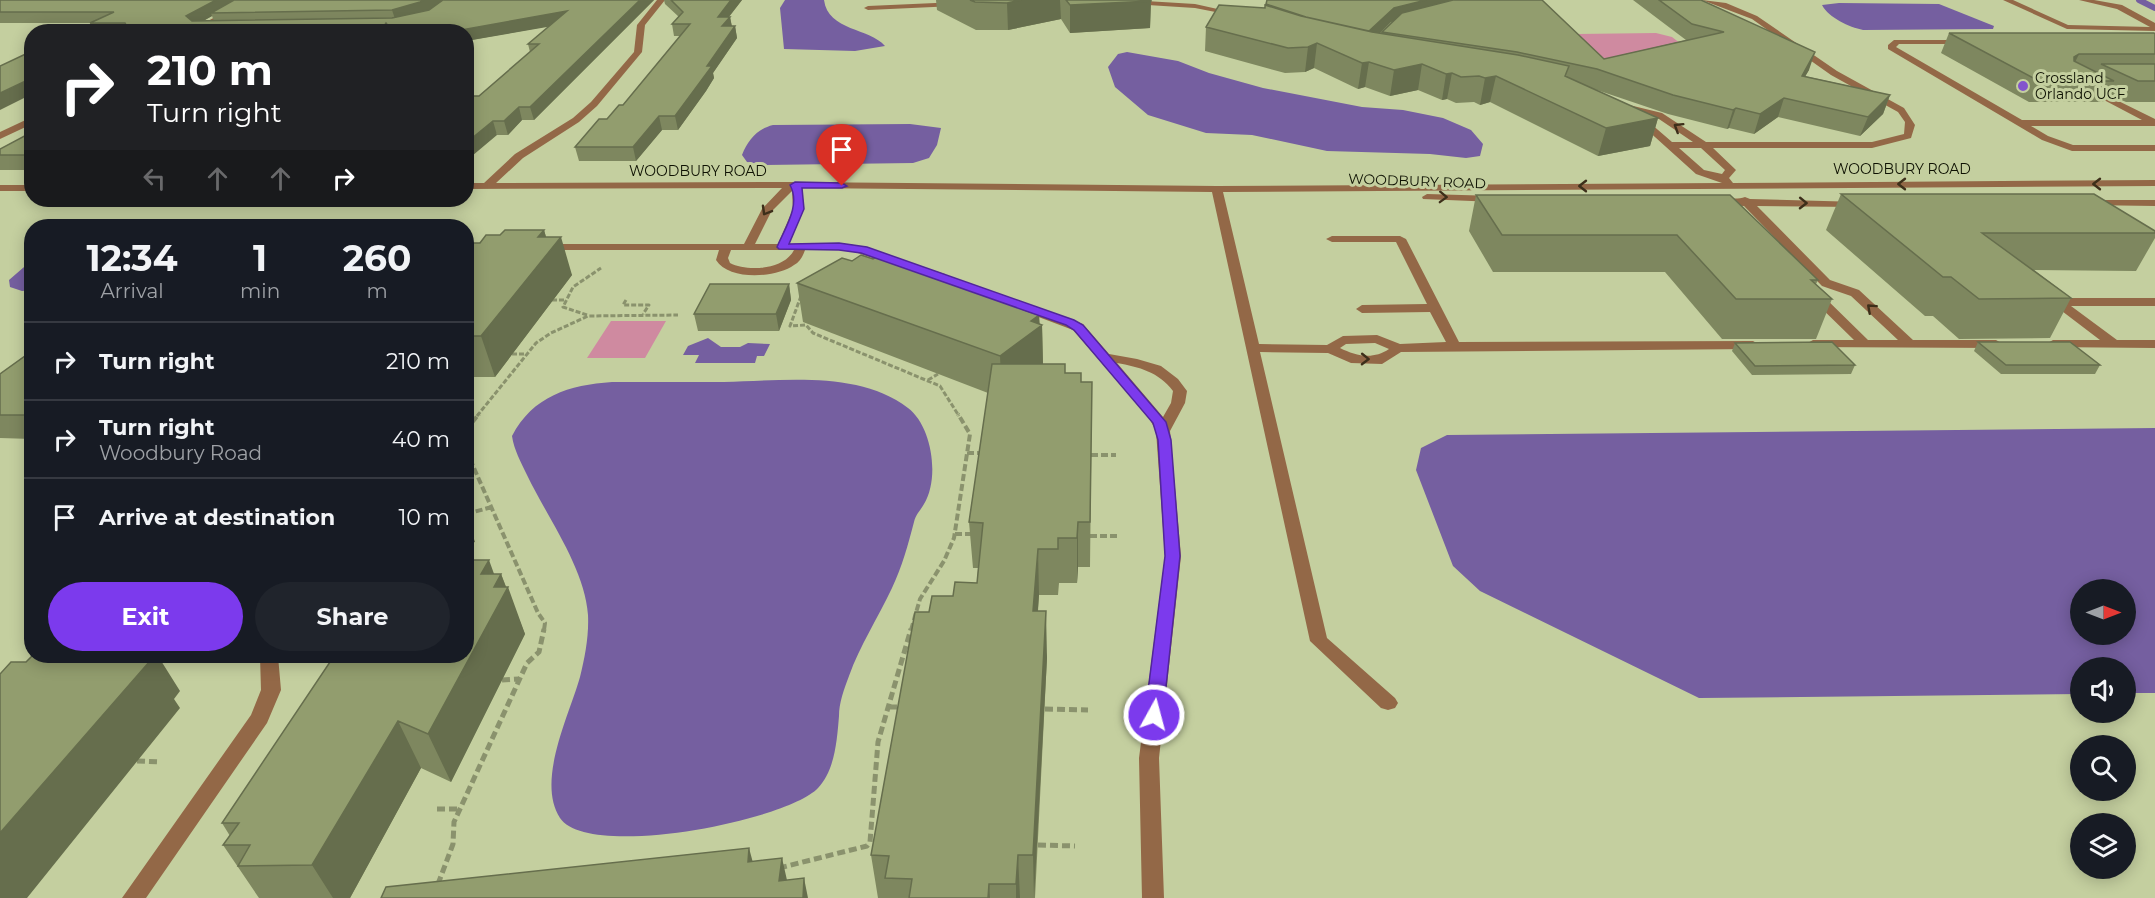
<!DOCTYPE html>
<html lang="en">
<head>
<meta charset="utf-8">
<style>
	body { margin:0; font-family:Montserrat,sans-serif; background:#20242c; color:#f1f3f6; height:100vh; display:flex; flex-direction:column; font-size:22px; white-space:nowrap }
	* { box-sizing:border-box; margin:0 }
	p { font-size:20px; color:#9ea1a6 }
	.icon { flex:none; width:33px; height:33px; fill:none; stroke:currentColor; stroke-width:2; stroke-linecap:round; stroke-linejoin:round }
	.map { position:relative; flex:1; overflow:hidden }
	.sheet { position:absolute; left:24px; top:219px; width:450px; height:444px; display:flex; flex-direction:column; background:#171b24; border-radius:24px; box-shadow:0 3px 15px #0003 }
	.sheet>* { flex:none }
	.banner { position:absolute; left:24px; top:24px; width:450px; height:183px; border-radius:24px; box-shadow:0 3px 15px #0003; background:#202124; color:#fff; overflow:hidden }
	.needle { width:39px; rotate:90deg }
	.fabs { position:absolute; left:2070px; top:579px; display:grid; gap:12px }
	.fabs a { display:grid; place-items:center; width:66px; height:66px; border-radius:50%; background:#171b24; box-shadow:0 3px 15px #0003; font-size:30px }
	.pin { position:absolute; display:grid; place-items:center; width:51px; height:51px; color:#fff; margin:-62px -26px; border-radius:50% 50% 50% 0; rotate:-45deg; box-shadow:0 0 6px #0007 }
	.pin .icon { rotate:45deg }
	.me { position:absolute; width:66px; margin:-33px; rotate:7deg; stroke-linejoin:round; filter:drop-shadow(0 0 4px #0008) }
	.turn { display:flex; align-items:center; gap:21px; height:126px; padding:0 24px; font-size:27px }
	.turn .icon { width:78px; height:78px; stroke-width:2.5 }
	.turn b { display:block; font-size:42px; line-height:51px }
	.lanes { display:flex; align-items:center; height:57px; padding:0 24px; background:#0003; justify-content:center; gap:30px; direction:ltr }
	.lanes .off { opacity:.35 }
	.eta { display:flex; justify-content:space-evenly; align-items:center; height:102px; text-align:center }
	.eta b { font-size:36px; font-weight:700; line-height:42px }
	.action { display:flex; gap:12px; margin-top:auto; padding:12px 24px }
	.action a { flex:1; height:69px; border-radius:36px; background:#7c3aed; color:#fff; font-size:24px; font-weight:700; line-height:69px; text-align:center }
	.action a+a { background:#20242c; color:#f1f3f6 }
	ul { padding:0; list-style:none }
	li { display:flex; align-items:center; gap:18px; height:78px; padding:0 24px; border-top:2px solid #363941 }
	li div { flex:1 }
	li b { display:block; font-size:22px }
	li em { font-style:normal }
	.map>svg:first-child { display:block }
</style>
</head>
<body>
<div class="map">
<svg width="2155" height="898" viewBox="0 0 2155 898">
	<rect width="100%" height="100%" fill="#c4cf9f"/>
	<path fill="#cf8aa0" d="M1656 33 1672 37 1702 60H1599L1577 34Z
		M611 321H666L645 358H587Z"/>
	<path fill="#755fa0" fill-rule="evenodd" d="M785 0H824C828 31 870 28 885 46L855 51 784 49 780 8Z
		M1839 3 1939 4 1994 26 1993 29 1863 30C1849 27 1829 18 1822 5Z
		M1127 52 1178 61 1209 73 1263 88 1362 107 1403 110 1443 118 1471 130 1483 144 1480 156 1466 158 1430 154 1327 151 1252 135 1206 133 1148 115 1115 87 1108 67 1118 54Z
		M910 124 941 128 937 145 929 158 913 163 765 165 747 162 742 155C748 140 757 129 773 125Z
		M31 261V290L22 291 10 287 9 280Z
		M708 338 721 347H740L748 343 770 344 764 356H757L755 363H695L699 355H683L688 346Z
		M612 382C650 382 687 382 724 382 782 381 859 370 908 408 932 426 940 478 924 504 920 511 916 514 914 522 908 545 902 567 892 588 878 618 860 645 849 676 844 689 839 703 839 716 837 740 835 770 818 788 787 821 587 860 560 818 536 781 569 716 580 677 585 657 589 636 588 615 585 568 547 517 527 475 521 462 514 450 512 436 533 396 569 385 612 382Z
		M2155 428V693H2126V668H2080V694L1699 698 1480 591 1453 566 1416 470 1421 448 1447 435ZM2080 590H2126V634H2080Z"/>
	<g fill="none" stroke-linecap="round" stroke-linejoin="round">
		<path stroke="#755fa0" stroke-width="6" d="M2139 0 2155 8"/>
		<path stroke="#8a926d" stroke-width="3" stroke-dasharray="5 2" stroke-linecap="butt" d="M801 296 790 326 806 325 813 333 940 386 959 416
			M552 300H566
			M626 300 623 305H649L643 314
			M587 315 563 307 573 287 601 268
			M512 354H526
			M928 380 938 374
			M477 416 536 343 551 333 588 316 678 315"/>
		<path stroke="#8a926d" stroke-width="4" stroke-dasharray="7 3" stroke-linecap="butt" d="M466 430 479 414
			M466 450 538 613 545 623 544 630
			M967 453H984
			M1091 455H1116
			M466 514 492 507
			M955 534H975
			M1090 536H1118
			M911 630 920 599 944 561 954 538 970 434 958 414"/>
		<path stroke="#8a926d" stroke-width="5" stroke-dasharray="8 4" stroke-linecap="butt" d="M502 680 519 679
			M889 707H903
			M1045 709 1088 710
			M137 761 160 762
			M437 809H459
			M1038 845 1075 846
			M779 868 867 846 870 842 878 742 911 629
			M438 884 453 844 454 822 527 663 539 652 544 629"/>
		<path fill="#936847" fill-rule="evenodd" d="M246 0H255L199 32H188Z
			M657 0H665L645 25 642 52 597 106 579 122 523 158 496 183 795 182 1217 186 1722 183 1696 174 1635 119 1643 117 1672 142H1693L1656 117 1621 107V103L1662 113 1706 142H1872L1904 134 1905 122 1898 112 1831 75 1752 19 1702 0 1726 3 1757 16 1837 71 1904 108 1915 125 1911 138 1872 148H1713L1736 170 1729 178 1733 183 2155 180V186L1223 192 1259 344 1327 345 1343 336 1377 335 1400 344 1446 342 1430 312 1362 313 1356 309 1362 305 1427 304 1396 242H1332L1326 239 1332 236H1400L1406 239 1459 342 1753 341 1760 345 1753 349 1401 352 1382 364 1351 363 1328 353 1260 352 1327 638 1395 698 1398 703 1395 708 1388 710 1381 708 1310 641 1212 192 801 188 804 209 789 244H850L945 274V280L941 281 849 250H805C803 256 800 262 794 265 776 278 729 281 716 260L719 250H544L538 247 544 244H744L762 209 782 188 466 189V183H484L515 154 573 118 591 102 634 52 637 25ZM1679 148H1701L1725 170 1722 174 1704 170ZM792 191 793 209 778 244H755L771 212ZM731 250H794C784 270 747 272 730 263L728 258ZM1375 343 1389 349C1373 360 1356 356 1340 348L1346 344Z
			M1129 0 1195 4 1240 14 1236 16 1195 8 1132 4Z
			M2003 0H2013L2068 25 2150 27 2117 9 2079 0H2094L2122 5 2155 23V31L2067 29Z
			M958 2 955 6 868 10 864 8 868 6Z
			M1894 40H1967V44H1899L1896 47 2022 120H2142L2085 90 2092 88 2155 119V126H2031L2048 136 2073 145H2155V151H2072L2042 140 1888 49V45Z
			M32 117V124L0 139V132Z
			M0 185H32V191H0Z
			M1427 194 1496 196 1501 199 1496 202 1423 199 1422 197Z
			M1745 197 1750 199 1860 202V206L1856 207 1757 206 1830 280 1859 290 1913 340H1996L2003 344 1996 348 1808 347 1806 344 1813 340H1854L1811 298 1809 295 1811 292H1819L1868 340H1898L1851 296 1822 286 1744 206 1718 205 1713 202C1721 195 1735 201 1745 197Z
			M2090 200H2155V206L2086 205 2085 203Z
			M1011 298 1083 324 1109 354 1137 359 1161 366 1178 379 1187 391 1185 403 1170 431 1181 556 1159 758 1164 898H1142L1139 758 1165 556 1156 431 1148 416 1073 330 1007 305 1005 302ZM1117 363C1139 367 1159 372 1173 391L1171 403 1163 417Z
			M2058 298H2155V306H2071L2117 340H2155V348L2048 347 2046 344 2053 340H2100L2054 305 2052 302 2054 299Z
			M260 656H278L281 690 267 723 146 898H122L251 715 261 690Z"/>
	</g>
	<path fill="#7e875f" fill-rule="evenodd" d="M0 0H654L534 120H522L508 135H497L479 96 530 52 528 44 549 26 466 41V32H94L90 23H0ZM212 16 214 21H203Z
		M664 0H742L729 17H730L732 26H735L737 38 713 73 714 78 706 91 678 130H662L636 161H579L575 147 623 105 680 36H674L672 24 679 17 665 4Z
		M936 0H1151L1150 28 1070 33 1061 19 1008 30H976L937 10Z
		M1267 0H1542L1604 59 1686 40 1633 0H1701L1809 70 1805 76 1890 95 1883 114 1860 136 1778 117 1754 134 1729 128 1727 129 1668 114 1588 87 1658 118 1650 146 1598 156 1490 102 1480 105 1474 102 1456 103 1447 99 1442 100 1418 90 1390 96 1365 87 1358 89 1314 68 1305 72 1285 73 1205 51 1206 27 1265 8ZM1393 21 1382 32V33H1380L1391 22Z
		M1949 33 2155 34V102H2126L2108 94 2103 102H2029L1941 53Z
		M32 132V170H0V149Z
		M1841 194 2155 231V238L2136 271 2034 270 2071 298 2050 338 1959 339 1933 316H1925L1826 230Z
		M1476 195H1730L1818 280 1816 284 1832 299 1816 339H1722L1665 272H1493L1469 231Z
		M544 230 546 237 572 275 495 377H466V248L500 235Z
		M852 261 1029 306V312L1040 325H1042L1043 364 1065 373H1081V382H1092L1090 567H1078L1077 583H1059L1058 595H1039L1038 611 1047 658 1035 898H878L871 855 929 612 953 596 977 583 978 568H973L969 522 988 393 803 322 797 283Z
		M789 284 791 300 779 331H698L694 314Z
		M1978 342 2100 365 2095 374H2001L1974 351Z
		M1735 343 1855 365 1851 374 1752 375 1732 351Z
		M32 351V439L0 438V374Z
		M494 574H501L525 634 451 782 421 768 350 898H259L223 845 230 836 222 823Z"/>
	<path fill="#666e4d" d="M216 0H241L211 13 212 16 191 28 186 16Z
		M424 0H445L424 14 396 22 392 10Z
		M640 0H654L534 120 530 107Z
		M731 0H742L720 28 718 17Z
		M1021 0H1060L1061 19 1008 30 1007 3Z
		M1426 0H1465L1464 4 1391 22 1366 47 1368 32 1394 8Z
		M1151 1 1150 28 1070 33V5Z
		M567 11 570 23 466 41V32H450Z
		M730 17 732 28 722 26Z
		M386 23 389 32H380Z
		M735 26 737 38 713 73 714 78 706 91 678 130 675 116 707 66Z
		M1317 43 1314 68 1305 72 1308 47Z
		M1815 52 1809 70 1795 94 1802 76Z
		M2079 54 2069 75 2074 57Z
		M1369 62 1365 87 1358 89 1362 63Z
		M1422 64 1418 90 1390 96 1394 70Z
		M1452 73 1447 99 1442 100 1446 74Z
		M1496 76 1490 102 1480 105 1485 78Z
		M32 78V94L0 110V93Z
		M1890 95 1883 114 1860 136 1868 117Z
		M1784 98 1778 117 1754 134 1760 114Z
		M519 107 522 120 508 135 504 121Z
		M1736 108 1729 128 1727 129 1733 110Z
		M659 116 662 130 636 161 633 147Z
		M1658 118 1650 146 1598 156 1606 128Z
		M493 121 497 135 466 161V143Z
		M544 230 550 251 561 237 572 275 495 377 481 336 538 237Z
		M789 284 791 300 779 331 776 314Z
		M1029 306 1030 334 1031 321 1039 315 1040 327 1042 325 1043 366 1002 398 1000 356 1024 310Z
		M466 515 475 542 466 545Z
		M1078 522V567L1077 583V538Z
		M1038 549 1039 595 1034 658 1033 611Z
		M489 560 497 582 501 574 507 590 508 587 525 634 451 782 428 734 481 574Z
		M1046 611 1047 658 1034 898 1033 855Z
		M136 656H158L180 691 174 699 180 708 27 898H0V833L136 661Z
		M398 721 421 768 350 898H333L312 865Z
		M749 848 762 896 748 862Z
		M1018 855 1020 898H1016V884Z
		M782 858 791 898 779 881Z
		M804 878 808 898H803Z
		M989 884 990 898H988Z"/>
	<path fill="#929d6e" stroke="#666e4d" stroke-width="1.5" d="M0 0H216L186 16 192 21 392 18 429 10 443 0H640L530 107H519L504 121H493L466 143V101L472 96H479L539 44H528L567 11 450 32H393L386 23 380 32H130L125 23H90L114 12H0Z
		M234 0H424L420 2 392 10 211 13Z
		M671 0H731L718 17H730L722 26H735L707 66H712L675 116H659L633 147H575L599 119H607L619 105H623L690 24H672L683 12Z
		M970 0H1021L1007 3 975 2Z
		M1066 0H1151V1L1070 5Z
		M1267 0H1426L1394 8 1369 31 1306 17 1266 4Z
		M1453 0H1542L1604 59 1724 32 1692 24 1659 0H1701L1815 52 1802 76 1890 95 1868 117 1784 98 1760 114 1736 108 1733 110 1673 95 1597 69 1517 52 1382 32 1402 13Z
		M1219 5 1265 8V5L1301 16 1372 32 1518 55 1569 66 1565 76 1658 118 1606 128 1496 76 1485 78 1479 76 1461 77 1452 73 1446 74 1422 64 1394 70 1369 62 1362 63 1317 43 1308 47 1288 48 1206 27Z
		M1949 33H2154L2155 34V54H2079L2074 57V61L2114 81H2039Z
		M32 51V78L0 93V66Z
		M2101 64H2155V81H2138Z
		M32 132V155H0V149Z
		M1841 194H2094L2155 231V233H1982L2071 298 1979 299 1951 277H1943Z
		M1476 195H1730L1818 280H1811L1832 299H1736L1677 235H1502Z
		M505 230H544L538 237H561L481 336H466V248L471 243H480L486 235H500Z
		M861 255 873 259 878 256 1029 306 1024 310 1039 315 1031 321 1042 325 1000 356 797 283 842 258 852 261Z
		M710 284H789L776 314H694Z
		M1832 342 1855 365 1755 366 1735 343Z
		M1978 342H2070L2100 365H2006Z
		M32 351V413L29 415H0V374Z
		M992 364H1065V373H1081V382H1092L1090 522H1078L1077 538H1058V549H1038L1033 611H1046L1033 855H1018L1016 884H989L988 898H909L912 879 885 878 889 856 871 855 915 612H929L932 596H953L955 582 977 583 983 523 969 522Z
		M466 560H489L481 574H501L494 587H508L428 734 398 721 312 865 238 866 250 845H223L239 823H222L334 656H466Z
		M32 656H140L136 661H150L0 833V674L11 662H26Z
		M749 848 748 862 782 858 779 881 804 878 803 898H381L386 887Z"/>
	<defs><path id="oneway-chevron" d="M-2-3.5L2.5 0L-2 3.5" fill="none" stroke-width="1.6" stroke-linecap="round" stroke-linejoin="round" transform="scale(1.5)"/></defs>
	<g stroke="#3d2f1a">
		<use href="#oneway-chevron" transform="translate(1678 127) rotate(-148)"/>
		<use href="#oneway-chevron" transform="translate(1902 184) rotate(180)"/>
		<use href="#oneway-chevron" transform="translate(2097 184) rotate(180)"/>
		<use href="#oneway-chevron" transform="translate(1583 186) rotate(180)"/>
		<use href="#oneway-chevron" transform="translate(1443 197) rotate(2)"/>
		<use href="#oneway-chevron" transform="translate(1803 203) rotate(1)"/>
		<use href="#oneway-chevron" transform="translate(766 211) rotate(120)"/>
		<use href="#oneway-chevron" transform="translate(1871 308) rotate(-138)"/>
		<use href="#oneway-chevron" transform="translate(1365 359) rotate(1)"/>
	</g>
	<path fill="#7c3aed" stroke="#51269a" stroke-width="1.5" d="M795 182 842 183 847 186 842 188H802L804 209 789 244 839 243 867 247 1074 320 1083 325 1166 422 1171 440 1180 556 1163 715 1161 720 1154 722 1148 720 1145 715 1165 556 1158 440 1153 423 1074 330 1066 325 861 253 839 250 779 249 777 247C785 228 801 205 790 185Z"/>
	<circle fill="#8354cd" stroke="#c4cf9f" stroke-width="2" cx="2023" cy="86" r="6"/>
	<g text-anchor="middle" stroke-width="6" stroke-linejoin="round" paint-order="stroke">
		<g font-size="14" fill="#0e1102" stroke="#c4cf9f" text-anchor="start">
			<text x="2035" y="83">Crossland<tspan x="2035" dy="16">Orlando UCF</tspan></text>
		</g>
		<g font-size="14" fill="#0e1102" stroke="#c4cf9f">
			<text x="1902" y="174">WOODBURY ROAD</text>
			<text x="698" y="176">WOODBURY ROAD</text>
			<text transform="translate(1417 181) rotate(2)" y="5">WOODBURY ROAD</text>
		</g>
	</g>
</svg>
<div class="fabs">
<a><svg class="needle" viewBox="-14 -14 28 28"><path d="M0-13l5 13h-10z" fill="#e53935"/><path d="M0 13l5-13h-10z" fill="#9ea1a6"/></svg></a>
<a><svg class="icon" aria-label="sound" viewBox="0 0 24 24"><path d="M4 9h4l5-4v14l-5-4H4zM17 9q2 3 0 6"/></svg></a>
<a><svg class="icon" aria-label="search" viewBox="0 0 24 24"><circle cx="10" cy="10" r="6"/><path d="M15 15l6 6"/></svg></a>
<a><svg class="icon" aria-label="layers" viewBox="0 0 24 24"><path d="M12 4l9 5-9 5-9-5zM3 14l9 5 9-5"/></svg></a>
</div>
<div class="pin" style="left:842px;top:186px;background:#d93025"><svg class="icon" aria-label="arrive" viewBox="0 0 24 24"><path d="M6 21V4h12l-3 4 3 4H6"/></svg></div>
<svg class="me" style="left:1154px;top:715px" viewBox="-20 -20 40 40"><circle r="17" fill="#7c3aed" stroke="#fff" stroke-width="3"/><path d="M0-11L8 9 0 5-8 9z" fill="#fff"/></svg>
<div class="banner">
<div class="turn"><svg class="icon" aria-label="right" viewBox="0 0 24 24"><path d="M7 20v-9h11M14 6l5 5-5 5"/></svg><div><b>210 m</b>Turn right</div></div>
<div class="lanes"><svg class="icon off" aria-label="left" viewBox="0 0 24 24"><path d="M17 20v-9H6M10 6l-5 5 5 5"/></svg><svg class="icon off" aria-label="ahead" viewBox="0 0 24 24"><path d="M12 20V5M6 11l6-6 6 6"/></svg><svg class="icon off" aria-label="ahead" viewBox="0 0 24 24"><path d="M12 20V5M6 11l6-6 6 6"/></svg><svg class="icon" aria-label="right" viewBox="0 0 24 24"><path d="M7 20v-9h11M14 6l5 5-5 5"/></svg></div>
</div>
<section class="sheet">
<div class="eta">
<div><b>12:34</b><p>Arrival</p></div>
<div><b>1</b><p>min</p></div>
<div><b>260</b><p>m</p></div>
</div>
<ul>
<li><svg class="icon" aria-label="right" viewBox="0 0 24 24"><path d="M7 20v-9h11M14 6l5 5-5 5"/></svg><div><b>Turn right</b></div><em>210 m</em></li>
<li><svg class="icon" aria-label="right" viewBox="0 0 24 24"><path d="M7 20v-9h11M14 6l5 5-5 5"/></svg><div><b>Turn right</b><p>Woodbury Road</p></div><em>40 m</em></li>
<li><svg class="icon" aria-label="arrive" viewBox="0 0 24 24"><path d="M6 21V4h12l-3 4 3 4H6"/></svg><div><b>Arrive at destination</b></div><em>10 m</em></li>
</ul>
<div class="action"><a>Exit</a><a>Share</a></div>
</section>
</div>
</body>
</html>
